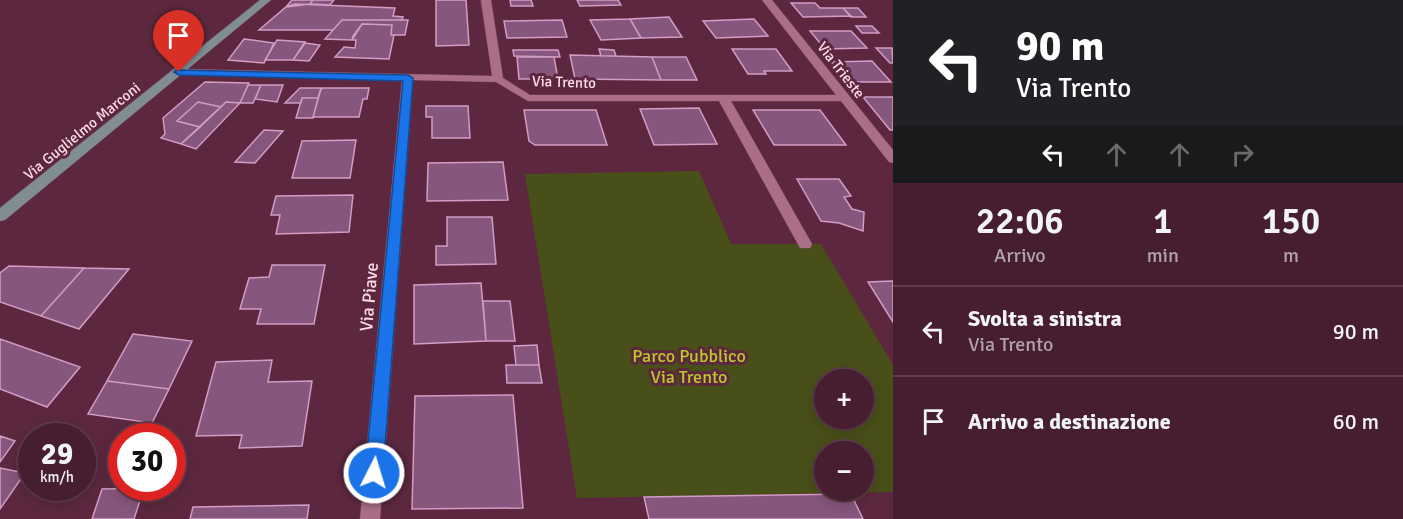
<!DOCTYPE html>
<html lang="it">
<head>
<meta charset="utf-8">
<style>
	body { margin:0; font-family:Signika,sans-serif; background:#502b3b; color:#f1f3f6; height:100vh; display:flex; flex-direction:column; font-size:22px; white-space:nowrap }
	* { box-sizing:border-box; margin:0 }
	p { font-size:20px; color:#b0a2aa }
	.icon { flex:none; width:33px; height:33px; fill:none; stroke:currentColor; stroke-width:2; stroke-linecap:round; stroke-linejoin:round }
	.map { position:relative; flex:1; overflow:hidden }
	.details { display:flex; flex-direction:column; background:#461e2f; width:510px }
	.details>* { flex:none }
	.top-card { background:#202124; color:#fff; overflow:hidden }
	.buttons { position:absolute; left:814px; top:369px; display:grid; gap:12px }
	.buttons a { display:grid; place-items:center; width:60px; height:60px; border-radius:50%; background:#461e2f; box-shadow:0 3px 15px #0003,0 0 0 2px #5e3c4b; font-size:30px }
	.speed { position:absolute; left:18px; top:423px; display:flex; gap:12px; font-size:30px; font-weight:700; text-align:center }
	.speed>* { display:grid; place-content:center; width:78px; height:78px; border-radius:50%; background:#461e2f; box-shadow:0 3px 15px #0003,0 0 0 2px #5e3c4b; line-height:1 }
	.speed small { font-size:15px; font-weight:400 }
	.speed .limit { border:9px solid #d22; background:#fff; color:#111 }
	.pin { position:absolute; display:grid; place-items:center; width:51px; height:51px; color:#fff; margin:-62px -26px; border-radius:50% 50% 50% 0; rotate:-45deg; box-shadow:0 0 6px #0007 }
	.pin .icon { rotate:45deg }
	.me { position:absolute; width:66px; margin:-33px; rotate:5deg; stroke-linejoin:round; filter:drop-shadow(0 0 4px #0008) }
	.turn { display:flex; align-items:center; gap:21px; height:126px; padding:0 24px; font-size:27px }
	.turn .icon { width:78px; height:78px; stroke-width:2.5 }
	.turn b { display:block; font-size:42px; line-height:51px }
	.lanes { display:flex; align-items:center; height:57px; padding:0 24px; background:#0003; justify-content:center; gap:30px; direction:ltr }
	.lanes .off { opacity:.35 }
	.eta { display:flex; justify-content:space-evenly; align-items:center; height:102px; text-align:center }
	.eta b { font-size:36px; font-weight:600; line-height:42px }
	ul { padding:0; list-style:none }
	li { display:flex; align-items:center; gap:18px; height:90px; padding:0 24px; border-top:2px solid #5e3c4b }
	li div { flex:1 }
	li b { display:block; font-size:22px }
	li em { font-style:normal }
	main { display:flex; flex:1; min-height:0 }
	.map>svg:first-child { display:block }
</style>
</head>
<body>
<main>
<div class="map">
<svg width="893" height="519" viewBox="0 0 893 519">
	<rect width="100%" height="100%" fill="#5d283f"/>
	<path fill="#494f19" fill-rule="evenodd" d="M699 171 731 244H821L893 365V492L577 498 525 174ZM825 380H864V418H825ZM825 452H864V490H825Z"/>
	<path fill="#87567c" stroke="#d29cc5" stroke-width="1.5" d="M292 0H313L310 4 286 7Z
		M313 0H334L330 5 310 4Z
		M436 0H466L469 45 436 46Z
		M510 0H531L533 6H511Z
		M577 0H618L621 5 580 6Z
		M791 3H815L820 8H843L851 16 803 17Z
		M295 4 395 8 393 16 403 17 402 20H342L333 30H259L286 7Z
		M843 8H858L866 17H851Z
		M669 17 682 37 641 38 630 19Z
		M630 19 641 38 601 40 590 20Z
		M754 19 768 36 716 38 703 21Z
		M342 20H408L405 35H391L392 25 362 24 352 40 325 39Z
		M562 20 567 37 507 38 504 21Z
		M362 24 392 25 391 35H394L389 59 335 57 344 47 355 48 356 40H352L353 36Z
		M856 26H872L879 33H862Z
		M810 31H851L867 48 825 49Z
		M244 39 274 43 264 63 228 60Z
		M277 40 305 42 293 60H265Z
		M305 43 320 45 309 61 293 60Z
		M876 48H892L893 63H890Z
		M599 49 614 50 616 56H601Z
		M732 49H776L792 71H764L766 74H748Z
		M513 50H558L560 57 514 56Z
		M570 55 652 57 661 80 575 79Z
		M517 57H554L558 79H519Z
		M652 57H686L697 80H661Z
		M872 61 891 82H848L831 62Z
		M205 82 249 83 240 103 226 102 221 107 198 102 177 121 200 127 181 144 161 138 165 134 163 118Z
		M248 85H261L253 103H240Z
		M261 85H283L277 102 255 99Z
		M300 88H321L318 98H302L301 103H285Z
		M323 88H369L367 99H363L359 117H313L321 89Z
		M863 97H893V130H890Z
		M302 98H318L313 118H296Z
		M198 102 221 107 200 127 177 121Z
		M226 102 240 103 196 149 181 144Z
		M426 106H468L470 138H432V117H426Z
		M699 108 717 144 654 145 640 109Z
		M524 110H596L607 145H535L529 141Z
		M753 110H820L846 145H774Z
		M264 130 283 131 255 163 235 162Z
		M356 140 350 178H292L302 141Z
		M503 162 508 200 427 201 428 163Z
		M797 179H839L851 196 844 197 852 209 864 212 863 231 839 223 821 221Z
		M353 195 349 232 276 234 280 215H271L276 196Z
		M447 217H492L496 264 436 265V246H447Z
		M272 265H325L314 324H257L261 309H240L249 278 269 277Z
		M9 266 84 268 41 316 0 302V273Z
		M84 268 129 269 79 329 41 316Z
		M893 281V322L868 282Z
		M481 283 486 341 414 344V285Z
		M483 301H510L515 341H486Z
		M133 334 192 341 169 389 107 381Z
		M0 339 80 367 47 407 0 389Z
		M537 345 539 365H516L514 346Z
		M272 360 268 382 312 381 302 446 239 448 242 435 196 436 216 362Z
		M506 365H539L542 383H507Z
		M107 381 169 389 152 423 88 414Z
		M513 395 523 508 412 509 415 396Z
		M0 436 15 441 0 462Z
		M0 468 25 473 0 509Z
		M144 488 134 519H92L102 489Z
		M851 494 863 519H649L644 497Z
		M309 505 307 519H190L193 507Z"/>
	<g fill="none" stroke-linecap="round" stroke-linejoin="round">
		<g stroke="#75475b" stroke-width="1">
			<path id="street" d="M481 0H491L503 78 530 95H836L762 0H772L893 150V163L889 162 841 101H731L812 244 810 248H800L719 101H528L496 82 413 80 380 519H360L402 80 179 75 174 72 179 69 492 76Z"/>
		</g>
		<g stroke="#75475b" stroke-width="1">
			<path id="secondary" d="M260 0H271L5 220 0 221V208Z"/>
		</g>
		<use href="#street" fill="#aa6e85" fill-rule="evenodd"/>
		<use href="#secondary" fill="#808e94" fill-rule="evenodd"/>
	</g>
	<path fill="#1a73e8" stroke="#114b97" stroke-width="1.5" d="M176 70 408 75 413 78 383 473 380 479 374 482 367 479 365 473 403 81 179 75 174 72Z"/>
	<g text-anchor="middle" stroke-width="6" stroke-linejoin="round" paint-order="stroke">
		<g font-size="15" fill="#fedbe7" stroke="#5d283f">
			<text transform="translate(841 70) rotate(52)" y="5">Via Trieste</text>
			<text transform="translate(564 82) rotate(2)" y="5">Via Trento</text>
			<text transform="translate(82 131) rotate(-39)" y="5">Via Guglielmo Marconi</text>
		</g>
		<g font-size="18" fill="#fedbe7" stroke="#5d283f">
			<text transform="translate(369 297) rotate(-85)" y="6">Via Piave</text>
		</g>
		<g font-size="18" fill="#bbca28" stroke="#5d283f">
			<text x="689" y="362">Parco Pubblico<tspan x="689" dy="21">Via Trento</tspan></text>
		</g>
	</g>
</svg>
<div class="buttons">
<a>+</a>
<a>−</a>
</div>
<div class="speed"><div>29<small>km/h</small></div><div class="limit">30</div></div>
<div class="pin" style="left:179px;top:72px;background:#d93025"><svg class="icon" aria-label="arrive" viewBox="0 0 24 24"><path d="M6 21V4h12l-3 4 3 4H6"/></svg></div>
<svg class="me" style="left:374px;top:473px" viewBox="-20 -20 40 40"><circle r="17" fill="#1a73e8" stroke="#fff" stroke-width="3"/><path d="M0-11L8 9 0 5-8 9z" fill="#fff"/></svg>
</div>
<section class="details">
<div class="top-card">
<div class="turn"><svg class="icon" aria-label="left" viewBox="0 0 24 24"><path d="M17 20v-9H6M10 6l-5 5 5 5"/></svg><div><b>90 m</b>Via Trento</div></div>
<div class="lanes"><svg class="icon" aria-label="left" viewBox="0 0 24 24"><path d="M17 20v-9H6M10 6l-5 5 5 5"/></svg><svg class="icon off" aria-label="ahead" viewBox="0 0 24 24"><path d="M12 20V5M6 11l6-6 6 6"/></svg><svg class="icon off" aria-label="ahead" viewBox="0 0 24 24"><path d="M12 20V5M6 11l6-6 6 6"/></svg><svg class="icon off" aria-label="right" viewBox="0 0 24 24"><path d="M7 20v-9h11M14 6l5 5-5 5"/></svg></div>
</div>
<div class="eta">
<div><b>22:06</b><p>Arrivo</p></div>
<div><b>1</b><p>min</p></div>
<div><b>150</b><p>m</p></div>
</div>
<ul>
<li><svg class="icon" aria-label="left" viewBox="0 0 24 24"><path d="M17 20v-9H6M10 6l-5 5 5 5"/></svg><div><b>Svolta a sinistra</b><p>Via Trento</p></div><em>90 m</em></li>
<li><svg class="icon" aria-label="arrive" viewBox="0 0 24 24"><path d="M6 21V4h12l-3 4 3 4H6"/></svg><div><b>Arrivo a destinazione</b></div><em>60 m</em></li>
</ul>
</section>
</main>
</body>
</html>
